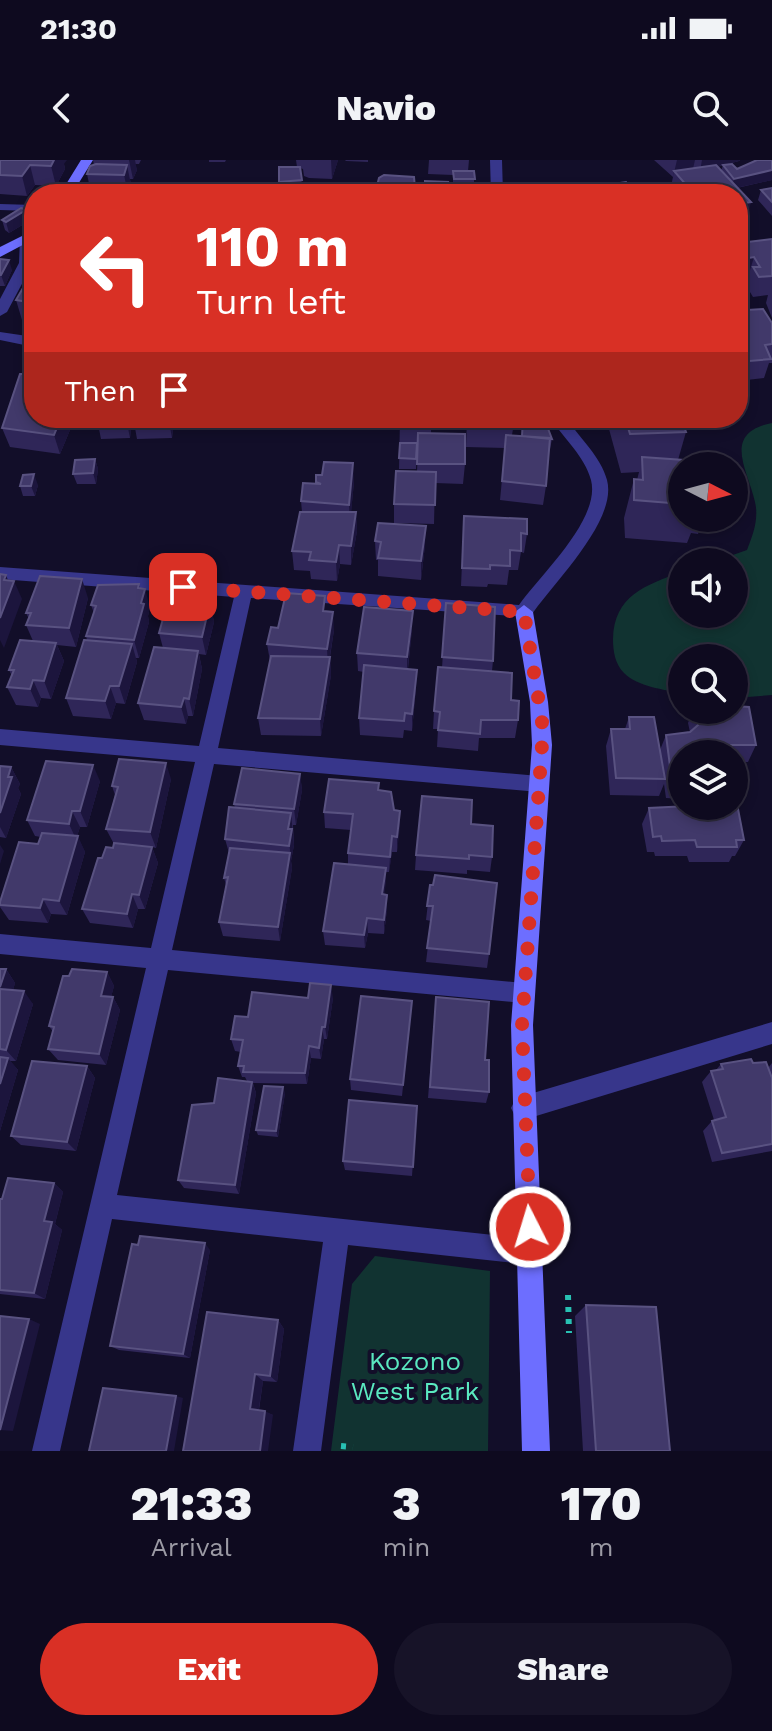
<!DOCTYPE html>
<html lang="en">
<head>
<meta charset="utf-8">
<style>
	body { margin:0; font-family:"Work Sans",sans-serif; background:#171328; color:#f1f3f6; height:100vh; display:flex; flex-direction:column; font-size:30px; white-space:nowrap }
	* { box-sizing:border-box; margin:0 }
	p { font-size:26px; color:#9b9aa4 }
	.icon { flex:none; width:44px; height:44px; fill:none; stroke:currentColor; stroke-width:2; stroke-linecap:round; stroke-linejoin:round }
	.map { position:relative; height:1291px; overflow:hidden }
	.details { display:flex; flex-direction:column; background:#0e0a1f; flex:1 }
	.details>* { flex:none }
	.hud { position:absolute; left:24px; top:24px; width:724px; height:244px; border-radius:32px; box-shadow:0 4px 12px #0003,0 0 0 2px #2e2b3d; background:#d93025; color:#fff; overflow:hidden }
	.needle { width:52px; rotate:96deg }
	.tools { position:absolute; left:668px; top:292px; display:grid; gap:16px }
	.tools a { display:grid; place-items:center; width:80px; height:80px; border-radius:50%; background:#0e0a1f; box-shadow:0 4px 12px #0003,0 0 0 2px #2e2b3d; font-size:40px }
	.pin { position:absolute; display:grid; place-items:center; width:68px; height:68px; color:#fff; margin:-34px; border-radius:16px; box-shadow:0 4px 12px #0006 }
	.me { position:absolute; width:88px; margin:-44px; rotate:355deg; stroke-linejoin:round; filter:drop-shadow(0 0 6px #0008) }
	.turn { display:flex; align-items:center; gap:28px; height:168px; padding:0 40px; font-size:36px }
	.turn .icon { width:104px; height:104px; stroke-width:2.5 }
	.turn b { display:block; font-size:56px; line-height:68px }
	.then { display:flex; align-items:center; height:76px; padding:0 40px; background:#0003; gap:16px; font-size:30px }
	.eta { display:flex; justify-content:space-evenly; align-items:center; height:136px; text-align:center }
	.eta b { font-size:48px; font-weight:800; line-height:56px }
	.button { display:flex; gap:16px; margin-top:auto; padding:16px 40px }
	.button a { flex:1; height:92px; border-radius:48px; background:#d93025; color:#fff; font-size:32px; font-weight:800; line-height:92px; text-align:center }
	.button a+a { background:#171328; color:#f1f3f6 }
	.status { display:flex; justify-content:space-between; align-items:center; height:56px; padding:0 40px; background:#0e0a1f; direction:ltr }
	.status svg { height:22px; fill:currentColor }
	header { display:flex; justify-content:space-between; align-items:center; height:104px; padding:0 40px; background:#0e0a1f; font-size:36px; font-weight:800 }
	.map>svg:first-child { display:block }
</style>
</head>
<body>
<div class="status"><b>21:30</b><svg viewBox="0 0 49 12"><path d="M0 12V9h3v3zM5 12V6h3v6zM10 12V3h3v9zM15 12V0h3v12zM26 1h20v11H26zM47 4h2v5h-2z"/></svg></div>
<header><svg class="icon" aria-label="back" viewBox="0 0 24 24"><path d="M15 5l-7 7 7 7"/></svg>Navio<svg class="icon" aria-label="search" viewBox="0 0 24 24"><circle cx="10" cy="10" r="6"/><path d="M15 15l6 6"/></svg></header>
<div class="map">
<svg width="772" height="1291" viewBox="0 0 772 1291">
	<rect width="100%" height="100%" fill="#120e29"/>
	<path fill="#113331" d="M772 263V535L734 538V498H682V534C664 529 638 527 624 513 615 504 613 491 613 479 614 436 645 425 682 412V454H734V402H713L747 390C753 375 759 359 755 342 748 310 721 273 772 263Z
		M375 1096 490 1111 488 1291H331L352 1124Z"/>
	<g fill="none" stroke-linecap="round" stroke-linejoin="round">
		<path stroke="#28c1b3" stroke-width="6" stroke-dasharray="5 7" stroke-linecap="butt" d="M568 1135 569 1173
			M341 1286 353 1287"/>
		<path fill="#37368b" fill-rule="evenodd" d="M0 44 34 45V51L0 50Z"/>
		<path fill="#37368b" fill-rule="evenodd" d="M490 0H502L503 34H491Z
			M27 75 34 79 33 103 7 152 0 156V139L19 103 20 79Z
			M0 172 34 177V187L0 180Z
			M550 258H566C579 277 601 297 607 320 618 361 552 424 530 457L251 438 218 588 539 616 546 618 549 624 546 630 539 632 214 604 172 790 523 823 531 826 534 833 531 840 523 843 168 810 117 1035 532 1079 541 1083 545 1092 541 1101 532 1105 348 1085 321 1291H293L323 1082 112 1059 60 1291H32L146 808 0 794V774L151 788 195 602 0 585V569L199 586 234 437 0 419V407L519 445C541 414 601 359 591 320 585 297 563 277 550 258Z
			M772 862V884L523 960 515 956 511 948 515 940 523 936Z"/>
		<path fill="#6d6eff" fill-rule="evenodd" d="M81 0H93L72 34H60Z
			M34 70V79L0 97V87Z
			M524 445 533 452 548 542 552 585 533 865 550 1291H522L511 865 532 585 530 542 515 452Z"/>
	</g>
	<path fill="#2f2658" d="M0 0 64 4 65 9 56 26 35 25 27 36 0 34Z
		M93 0H141L139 4H135L137 10 133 19H130L131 25 128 34 91 33 87 14 94 5Z
		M209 0H226L225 2H209Z
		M296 0H338L332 19 309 18 304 16 303 9 300 8 302 26 300 31 288 32 280 28 279 7H297Z
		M345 0H368V2L346 1Z
		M429 0H469L468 11H474V30H454V34H375L379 18 384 15 414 17 415 28H425V21L448 22 447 27 453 28V15L428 14Z
		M654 0H740L739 1 717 7 721 11 723 5 772 20 737 28 746 62 738 34H672L670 31 673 17Z
		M368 25V34H335V32Z
		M772 28V56L758 40 761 30Z
		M26 50 29 61 9 73 5 70 2 60Z
		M772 79V158L766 143 768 135 753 137 747 127 750 119 748 117 743 118 738 110 739 83Z
		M0 99 12 110 5 126H0Z
		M34 116V162L22 160 16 140Z
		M738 149 747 150 772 163V203H769L764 218 738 221Z
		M75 258 60 294 10 287 2 268Z
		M132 258 130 278 101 279 99 269Z
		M400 258H431V274L465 304 463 324 435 323 434 364 394 363V344L417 312 418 285 417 284 416 309H399Z
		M467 258 513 269 512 275 552 279 550 289H549L546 326 543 345 500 340 505 288 466 287Z
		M606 258H681L686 272 678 300 682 306V358H703L698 374 691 373 687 383 625 378 624 358 634 319 637 320 639 312 621 313Z
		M174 260 172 278 137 279 135 268Z
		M95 299 98 309 96 324H77L73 314Z
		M316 315 354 322 351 352H356L357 371 351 405 340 404 337 421 311 419 310 411 294 410 292 391 302 352 301 341 316 324Z
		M38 325 35 336H23L20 326Z
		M464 356 527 374 524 393 521 392 518 410H509L507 425 488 424 487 427 461 426Z
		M375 381 425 385 421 420 378 416V400H376Z
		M140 428 150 447 148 456 149 462 139 498H136L137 502 125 544 116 543 111 559 73 556 66 538 87 480 86 476 94 453 91 445Z
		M208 432 214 462 206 495 199 494 202 509 193 556H188L186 564 144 560 138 543 163 488 159 473Z
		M88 438 76 487 57 485 64 501 51 539 41 538 38 547 16 545 7 527 12 516 9 510 33 481 26 465 29 459 26 453Z
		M446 443 493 501 492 511 511 540 518 560 515 578H479L478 591 437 587 438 569H433L434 551 442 508Z
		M326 451 334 470 330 497 331 515 321 576 261 575 258 558 270 501 267 484 278 468Z
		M412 469 408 509 416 528 412 571 404 570 403 578 360 575 359 558 364 512 358 511 357 493Z
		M693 550H734L756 585 748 602H734V594H682V639L666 638 664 624 659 636 610 635 606 586 611 569H625L629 557 660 590 666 575 690 572 688 563Z
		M0 606 11 607 20 624 18 628 21 634 6 678 0 677Z
		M300 614 302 630 296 665H293L294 685 291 701 292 708 280 781 223 776 219 762 226 725 224 718 229 693 225 679 235 648 234 644Z
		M171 619 156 688 152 687 158 703 145 749H138L133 768 90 763 82 749 102 698 113 688 114 684 106 669 115 635 112 626Z
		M100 621 87 667H80L77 676 85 692 67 755 51 754 48 763 9 760 0 747V742L38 684 41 677 35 676 27 660Z
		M379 630 394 650 400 651 397 692H392L389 712H386L384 734 387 749 384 774 368 773 365 788 325 785 323 771 348 704V693L351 670 325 668 324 652Z
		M649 648 720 649 744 680 735 696H732L729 702H689L687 696H655L654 692H647L642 664Z
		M471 664 492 697 490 712 467 710V714L415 710 416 695Z
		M430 725 489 794 487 808 426 802 431 761 426 760Z
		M0 809H6L15 823 13 830 33 844 16 901H10L18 910 0 971Z
		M107 812 114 826 111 837H113L120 850 106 905 58 900 48 889 53 872 49 866 69 816Z
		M436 837 489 932 486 943 428 938Z
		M308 838H333L327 879H324L321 899 311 898 307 924 253 923 256 933 239 1034 184 1028 178 1020 214 943 247 921 245 917H242L238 906 241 892 235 891 231 879 248 857Z
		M412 841 402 936 351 930 350 919Z
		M753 903 768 908 772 903V991L712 1002 703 971 712 961 714 960 702 922 711 911 716 910 721 904Z
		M87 906 95 918 76 991 21 985 11 976Z
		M285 933 278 977 258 975 256 970Z
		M417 946 412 1016 345 1010 343 1001Z
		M54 1023 63 1032 55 1064 62 1070 45 1139 0 1134V1039Z
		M210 1090 190 1198 119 1190 110 1186Z
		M586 1145 670 1291H583L575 1156Z
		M278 1160 284 1169 277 1222 263 1221 259 1250 273 1255 183 1291Z"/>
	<path fill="#1c153d" d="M54 0H67L64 4 65 9 56 26 51 6Z
		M129 0H135L137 10 133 19Z
		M331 0H338L332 19Z
		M677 0H695L692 13 674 11 673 17Z
		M702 0H740L739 1 700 11Z
		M30 5 35 25 27 36 22 16Z
		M127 5 131 25 128 34 124 15Z
		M772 10V20L731 29 734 19Z
		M738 38 751 42 746 62 738 64Z
		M26 50 29 61 9 73 6 62Z
		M754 97 748 117 743 118 749 98Z
		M9 100 12 110 5 126 1 115Z
		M61 258H75L60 294 54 275Z
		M129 258H132L130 278 128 268Z
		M171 258H174V260L172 278 170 267Z
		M209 258H219V261L210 264Z
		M95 299 98 309 96 324 93 313Z
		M353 303 354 322 350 364 349 345Z
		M34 314 38 325 35 336 31 326Z
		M356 352 357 371 351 405V386Z
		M426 366 425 385 421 420V401Z
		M339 385 340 404 337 421 336 402Z
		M6 415 11 428 14 421 22 439 4 488 0 480V458L4 420Z
		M82 419 88 438 76 487 69 468Z
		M139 424 142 437 145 429 150 447 148 456 149 462 139 498 134 480Z
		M208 432 214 462 206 495 202 477 206 443Z
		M413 451 412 469 407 515V497Z
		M333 452 334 470 328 507 327 489Z
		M56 483 64 501 51 539 44 521Z
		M132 484 137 502 125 544 119 526Z
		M198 491 202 509 193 556 189 539Z
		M330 497 331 515 321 576 320 559Z
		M417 510 416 528 412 571V554Z
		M33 520 41 538 38 547 30 529Z
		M110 526 116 543 111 559 105 541Z
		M184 538 188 556 186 564 181 547Z
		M166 603 171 619 156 688 150 672Z
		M93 605 100 621 87 667 80 651Z
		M11 607 20 624 18 628 21 634 6 678 0 667V653L8 617Z
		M300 614 302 630 296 665 294 649Z
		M72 651 80 667 76 679 69 664Z
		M400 651V667L397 692V677Z
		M291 653 294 685 291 701 288 669Z
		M78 676 85 692 67 755 59 741Z
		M392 676V692L389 712 390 697Z
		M0 685 4 691 0 704Z
		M152 687 158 703 145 749 139 735Z
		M290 693 292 708 280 781 278 767Z
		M386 708V723L382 748V734Z
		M132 734 138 749 133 768 127 754Z
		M387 735V749L384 774V760Z
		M43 739 51 754 48 763 40 748Z
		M367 758 368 773 365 788 364 775Z
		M6 809 15 823 10 842 0 830Z
		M107 812 114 826 108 849 101 836Z
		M331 825 333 838 327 879 325 867Z
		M24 831 33 844 16 901 6 890Z
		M113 837 120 850 106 905 99 894Z
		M322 867 324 879 321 899 319 888Z
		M309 886 311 898 307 924 305 913Z
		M8 898 18 910 0 971V924Z
		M87 906 95 918 76 991 67 982Z
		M252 922 256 933 239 1034 235 1025Z
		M283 927 285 933 278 977 276 971Z
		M54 1023 63 1032 55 1064 62 1070 45 1139 34 1133 44 1061Z
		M205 1083 210 1090 190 1198 183 1194Z
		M29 1159 40 1164 13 1271 0 1270Z
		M278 1160 284 1169 277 1222 270 1216Z
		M255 1214 263 1221 258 1254 250 1249Z
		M176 1236 183 1238 174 1291H166Z
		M265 1251 273 1255 268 1291H260Z"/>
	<path fill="#41396a" stroke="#595281" stroke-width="2" d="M0 0H54L51 6 30 5 22 16 0 15Z
		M757 0H772V10L734 19 723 5 732 4 737 9Z
		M96 4 127 5 124 15 87 14 90 6Z
		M716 5 751 42 738 44V34H694L674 11Z
		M279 7H300L302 20 279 22Z
		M453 11H474L475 19H454Z
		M384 15 414 17 415 28H425V21L448 22 447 27 454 28 453 34H375L379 18Z
		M626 22 635 34H598L594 27Z
		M336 24 368 25 367 33 335 32Z
		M326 25 327 34H300V27Z
		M288 27 289 34H264V29Z
		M772 28V42L761 30Z
		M485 32 486 34 457 33Z
		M21 48 26 50 6 62 2 60Z
		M772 79V116L759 117 753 107H760L754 97 749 98 739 83Z
		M0 99 9 100 1 115H0Z
		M30 116H34V143L16 140Z
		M745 147 747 150 763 149 772 163V184L765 185 771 199 738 202V149Z
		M31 209H34V258H61L54 275 2 268 20 214H29Z
		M100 258H129L128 268 99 269Z
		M136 258H171L170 267 135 268Z
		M400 258H431V265H399Z
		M467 258H512L513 269 467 267Z
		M523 258H544L552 279 522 276Z
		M625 258H681L686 272 630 274Z
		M418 273 465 274V304H417Z
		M506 275 550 278 546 326 502 321Z
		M400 283H417L416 299 399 298Z
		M642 297 712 302V306H682V344L634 340V319L643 320Z
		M95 299 93 313 73 314 75 300Z
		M324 302 353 303 349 345 301 341 303 323 321 324 316 322V315H322Z
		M396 311 436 312 435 345 394 344Z
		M34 314 31 326H20L23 315Z
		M300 352H356L351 386 339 385 336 402 309 400 311 392 292 391Z
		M464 356 527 359V374L521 373V391L510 390V406L490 405V409L462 408Z
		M378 363 426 366 421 401 378 398 381 382 375 381Z
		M0 414 6 415 4 420 14 421 0 458Z
		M40 416 82 419 69 468 26 465 31 453H26Z
		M139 424 138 428 145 429 141 443 144 444 134 480 86 476 96 446 91 445 98 425Z
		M172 426 208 432 206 443H210L202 477 159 473Z
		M286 433 325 436 323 451 333 452 327 489 267 484 271 467 278 468Z
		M446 443 495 447 493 501 442 497Z
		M364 447 413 451 407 497 357 493Z
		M20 480 56 483 44 521 33 520 30 529 7 527 14 510H9Z
		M84 480 132 484 119 526H110L105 541 66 538Z
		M154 487 198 491 189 539 184 538 181 547 138 543Z
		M271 496 330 497 320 559 258 558Z
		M364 505 417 510 412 554 405 553 404 561 359 558Z
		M438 507 512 513 511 540 519 541 518 560H481L480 574 438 570 440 552 434 551Z
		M734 546 749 547 756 585H731L733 594H682V622H672L666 575 690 572 698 565 696 550H734Z
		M629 557H654L665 619 616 618 611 569H630Z
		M119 599 166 603 150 672 106 669 118 627 112 626Z
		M46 601 93 605 80 651H72L69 664 27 660Z
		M734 602 738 623H734Z
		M0 606 11 607 8 617H12L0 653Z
		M242 608 300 614 294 649 234 644Z
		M329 619 379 623 378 630 391 632 394 650 400 651 397 677 392 676 390 697 348 693 353 654 324 652Z
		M422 636 472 640 471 664 493 666 492 697 469 695V699L416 695Z
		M689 646H719L720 649H738L744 680H736L737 687H697L695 680 662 681 661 676 653 677 649 648Z
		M229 647 291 653 288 669H292L289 686 225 679Z
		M42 673 78 676 59 741 43 739 40 748 0 745V742L19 682 38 684Z
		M114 683 152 687 139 735 132 734 127 754 82 749 98 698H102L106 687 113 688Z
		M230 688 290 693 278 767 219 762 228 717 224 718Z
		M334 703 386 708 382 734 387 735 384 760 367 758 364 775 323 771Z
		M435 715 497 723 489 794 427 788 433 746H427L430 725H433Z
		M0 809H6L0 827Z
		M72 809 107 812 101 836 113 837 99 894 48 889 54 867 49 866 63 816H69Z
		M310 823 331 825 325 867H322L319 888 309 886 305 913 243 912 244 906H238L243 880 231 879 235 856 248 857 252 832 308 838Z
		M0 829 24 831 6 890 0 889Z
		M361 836 412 841 403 925 350 919Z
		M436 837 489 842 485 900H489V932L430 927Z
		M0 897 8 898 0 924Z
		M751 899 753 903 766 902 772 918V984L722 993 712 961 726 957 711 911 723 909 721 904Z
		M32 901 87 906 67 982 11 976Z
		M218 918 252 922 235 1025 178 1020 192 945 214 943Z
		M264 926 283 927 276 971 256 970Z
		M349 940 417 946 413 1007 343 1001Z
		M8 1018 54 1023 44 1061 52 1062 34 1133 0 1130V1039H2Z
		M140 1076 205 1083 183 1194 110 1186 132 1084 138 1085Z
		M586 1145 656 1147 670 1291H596Z
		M207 1152 278 1160 270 1216 255 1214 250 1249 265 1251 260 1291H183Z
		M0 1156 29 1159 0 1270Z
		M103 1228 176 1236 166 1291H89Z"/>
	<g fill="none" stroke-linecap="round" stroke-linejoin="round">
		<path stroke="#d93025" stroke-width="14" stroke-dasharray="0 25.2" d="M183 427 524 452 542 561V585L522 865 530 1067"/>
	</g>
	<g text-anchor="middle" stroke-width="8" stroke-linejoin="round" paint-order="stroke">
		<g font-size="26" fill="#5ae8c0" stroke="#120e29">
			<text x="415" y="1210">Kozono<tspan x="415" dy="30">West Park</tspan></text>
		</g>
	</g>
</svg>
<div class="tools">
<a><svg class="needle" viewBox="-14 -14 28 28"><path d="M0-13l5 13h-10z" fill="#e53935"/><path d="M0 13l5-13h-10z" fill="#9b9aa4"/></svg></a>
<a><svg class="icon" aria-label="sound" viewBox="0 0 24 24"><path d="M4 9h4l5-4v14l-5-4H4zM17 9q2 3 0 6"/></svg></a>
<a><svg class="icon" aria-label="search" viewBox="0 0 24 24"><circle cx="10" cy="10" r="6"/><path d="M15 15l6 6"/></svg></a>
<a><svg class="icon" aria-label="layers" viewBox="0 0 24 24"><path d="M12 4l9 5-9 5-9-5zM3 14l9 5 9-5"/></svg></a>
</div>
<div class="pin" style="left:183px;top:427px;background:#d93025"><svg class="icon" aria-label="arrive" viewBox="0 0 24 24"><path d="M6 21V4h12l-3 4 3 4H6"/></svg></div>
<svg class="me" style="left:530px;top:1067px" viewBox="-20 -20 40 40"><circle r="17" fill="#d93025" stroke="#fff" stroke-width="3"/><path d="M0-11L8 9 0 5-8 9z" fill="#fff"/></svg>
<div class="hud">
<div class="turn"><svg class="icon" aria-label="left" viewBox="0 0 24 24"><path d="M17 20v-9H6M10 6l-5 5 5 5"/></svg><div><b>110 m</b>Turn left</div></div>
<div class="then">Then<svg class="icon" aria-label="arrive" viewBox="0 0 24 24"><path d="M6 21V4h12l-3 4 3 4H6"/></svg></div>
</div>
</div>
<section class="details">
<div class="eta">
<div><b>21:33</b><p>Arrival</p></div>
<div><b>3</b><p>min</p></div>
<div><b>170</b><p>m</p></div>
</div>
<div class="button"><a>Exit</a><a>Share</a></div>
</section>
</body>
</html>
